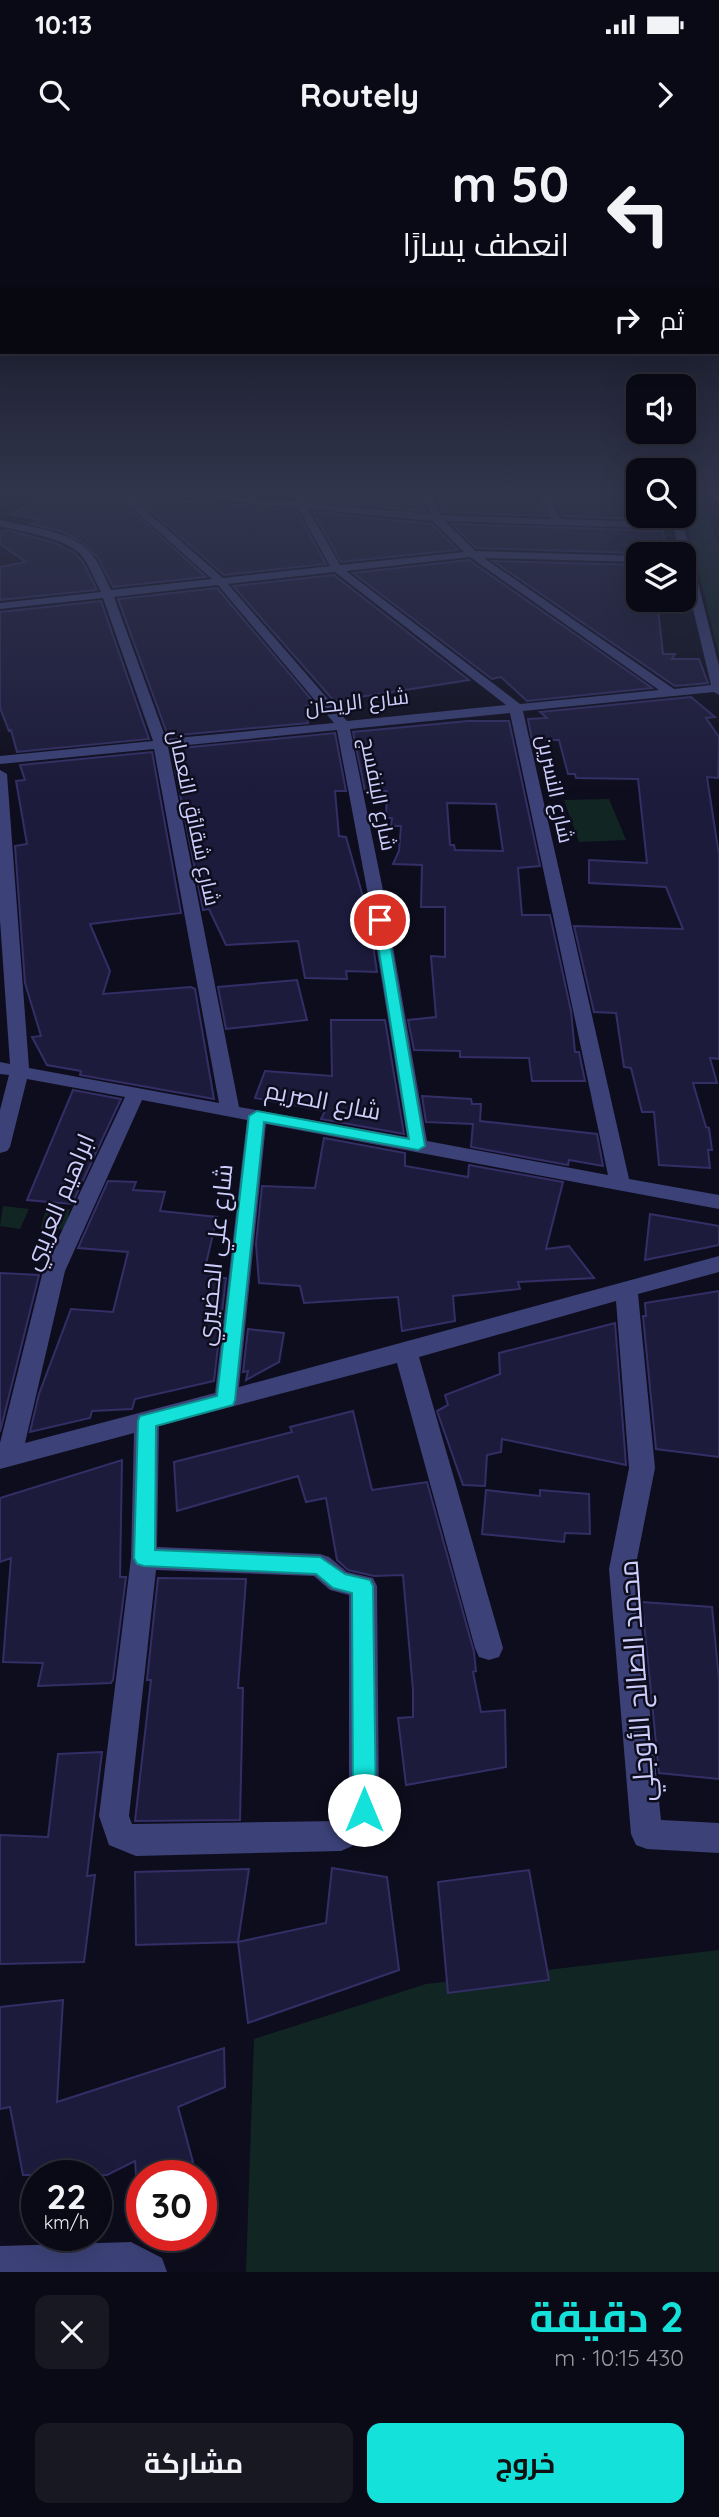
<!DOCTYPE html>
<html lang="ar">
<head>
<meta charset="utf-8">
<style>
	body { margin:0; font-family:Quicksand,Cairo,sans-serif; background:#181823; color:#f1f3f6; direction:rtl; height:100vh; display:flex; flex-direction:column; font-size:26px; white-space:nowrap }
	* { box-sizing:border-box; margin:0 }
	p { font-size:23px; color:#999aa1 }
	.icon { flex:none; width:38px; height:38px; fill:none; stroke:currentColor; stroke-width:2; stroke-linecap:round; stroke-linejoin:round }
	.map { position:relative; height:2132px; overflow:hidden; direction:ltr }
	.details { display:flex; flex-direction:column; background:#0a0a16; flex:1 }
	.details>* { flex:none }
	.hud { position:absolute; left:0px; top:0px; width:719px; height:214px; box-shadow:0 7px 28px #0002,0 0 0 2px #2a2b35; direction:rtl; background:#0a0a16; color:#f1f3f6; overflow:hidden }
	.fabs { position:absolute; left:626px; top:234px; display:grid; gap:14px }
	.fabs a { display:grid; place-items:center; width:70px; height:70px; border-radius:14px; background:#0a0a16; box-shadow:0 7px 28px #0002,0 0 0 2px #2a2b35; font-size:35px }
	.speed { position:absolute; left:21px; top:2020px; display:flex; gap:14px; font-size:35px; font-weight:700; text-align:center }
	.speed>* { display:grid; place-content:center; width:91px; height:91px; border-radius:50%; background:#0a0a16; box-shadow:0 7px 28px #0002,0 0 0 2px #2a2b35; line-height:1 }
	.speed small { font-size:18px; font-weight:400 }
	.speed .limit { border:10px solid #d22; background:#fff; color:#111 }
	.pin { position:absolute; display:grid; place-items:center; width:60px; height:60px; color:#fff; margin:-30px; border:4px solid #fff; border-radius:50%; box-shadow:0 2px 7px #0007 }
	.me { position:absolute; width:77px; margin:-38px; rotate:0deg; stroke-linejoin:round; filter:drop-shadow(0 0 5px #0008) }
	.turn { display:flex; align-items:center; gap:24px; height:147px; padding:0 35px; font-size:32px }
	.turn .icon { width:91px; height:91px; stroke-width:2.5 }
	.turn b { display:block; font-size:49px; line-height:60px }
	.then { display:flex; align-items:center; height:66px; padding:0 35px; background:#0003; gap:14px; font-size:26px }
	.round { display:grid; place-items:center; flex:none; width:74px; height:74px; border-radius:14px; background:#181823 }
	.headline { display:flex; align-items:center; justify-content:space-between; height:119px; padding:0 35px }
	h1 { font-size:42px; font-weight:700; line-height:52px; color:#13e1da }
	.button { display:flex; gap:14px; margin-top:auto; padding:14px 35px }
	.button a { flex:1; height:80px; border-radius:14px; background:#13e1da; color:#111; font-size:28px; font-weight:700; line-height:80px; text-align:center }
	.button a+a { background:#181823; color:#f1f3f6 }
	.status { display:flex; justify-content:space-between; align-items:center; height:49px; padding:0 35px; background:#0a0a16; direction:ltr }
	.status svg { height:19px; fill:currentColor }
	header { display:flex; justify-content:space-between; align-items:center; height:91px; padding:0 35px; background:#0a0a16; font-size:32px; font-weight:700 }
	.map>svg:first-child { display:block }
</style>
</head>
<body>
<div class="status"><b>10:13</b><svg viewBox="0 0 49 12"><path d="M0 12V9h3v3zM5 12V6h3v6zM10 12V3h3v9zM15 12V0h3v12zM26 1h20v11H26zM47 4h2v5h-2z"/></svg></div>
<header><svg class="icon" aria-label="forward" viewBox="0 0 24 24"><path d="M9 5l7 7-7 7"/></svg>Routely<svg class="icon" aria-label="search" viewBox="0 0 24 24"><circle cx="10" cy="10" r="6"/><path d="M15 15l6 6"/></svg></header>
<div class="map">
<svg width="719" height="2132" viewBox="0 0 719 2132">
	<rect width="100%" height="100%" fill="#0e0d1d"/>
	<path fill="#112623" d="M684 354H700L719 407V516L684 371Z
		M609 659 626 700 579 702 564 660Z
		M3 1066 29 1069 20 1089 0 1086Z
		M46 1068 70 1069 65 1089 40 1091Z
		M719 1810V2132H246L254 1899 426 1844Z"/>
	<path fill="#1d1b3c" stroke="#332f66" stroke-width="2" fill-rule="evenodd" d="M59 354H113L206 437 113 447 98 418 82 402 60 391 30 384 42 380 10 374Z
		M131 354H172L179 360 296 370 326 424 224 435Z
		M307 354 418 355 419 362H422L426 371 307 361Z
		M559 354H639V376H660L661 380 563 376 555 362H563Z
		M508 360 518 364 540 363 547 376 442 372 438 362Z
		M313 372 432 384 458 410 341 422Z
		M452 384 663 391 665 404 639 403V413L476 408Z
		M7 390 55 403 75 413 83 422 97 450 0 460V427L26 422 0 404V392Z
		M469 420 652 548 527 561 501 537 492 539 353 433Z
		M493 421 639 425V460H657L663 514H675L672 519H699L708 543 675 546Z
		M334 435 469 540 334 561 233 446Z
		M217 448 315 564 306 566 308 583 168 596 118 459Z
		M101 461 149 599 17 612 11 590 9 591 0 568V472Z
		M691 557 715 577 706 578 719 597 718 638 707 637 719 715V919L710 918 717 943H693L706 987 709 988 712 1010H708L710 1028 659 1025 654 972H642L631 928 624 927 616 873 594 872 574 786 683 789 666 747 589 743V720L647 723 638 639 576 638 575 634H568L559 600H532L528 579 547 578 540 572Z
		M468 581H509L540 726 518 728 522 775H550L571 871 575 912H579L585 941H532L529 918 460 917V911L414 910 408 880 436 877 431 816 445 817V767H421L422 725 393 724 399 711 401 686H391L392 678H386L387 651H365L353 592ZM447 663 496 664 503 711 455 710 454 705H450Z
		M335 593 346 651H335L339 696 346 697 365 764V776L369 778 377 832 346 831 347 839 305 838 298 801 226 805 209 769 203 770 171 609Z
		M152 612 181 773 90 784 110 831 103 854 191 847 195 849 214 959 80 935 81 931 47 925 32 897 41 896 25 843 15 706 27 704 16 641 25 640 20 625Z
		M297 840 307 880 226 889 218 847Z
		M331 880H385L404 994 321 979 325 971 255 958 265 931 332 936Z
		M73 950 121 959 72 1064 27 1060Z
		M422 956 471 959 472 964H481L480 981 597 994 603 1026 569 1020 568 1025 471 1007 473 984 426 982Z
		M324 998 405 1013V1026L468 1037 469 1025 563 1042 546 1109 569 1106 594 1138 518 1142 520 1149 453 1156 455 1181 402 1191 398 1157 304 1163 300 1146 259 1143 256 1104 262 1046 315 1048Z
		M108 1041 136 1042 133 1050 165 1052 160 1071 217 1077 206 1124H213L211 1138H226L214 1241 135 1259 132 1269 92 1271 90 1278 30 1292 39 1254 71 1169 113 1172 128 1112 78 1108Z
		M650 1074 719 1086V1105L645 1120Z
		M0 1133 39 1135 0 1292Z
		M719 1151V1317L656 1309 643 1176H646L645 1163Z
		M615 1183 626 1325 502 1299 501 1312 487 1315 485 1346 463 1345 437 1271 448 1265 445 1255 500 1234 499 1213Z
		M248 1189 284 1193 279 1222 246 1240 248 1231 243 1232Z
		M353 1271 372 1350 427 1342 474 1512 476 1531 473 1532 481 1572 505 1570 506 1627 406 1645 398 1578 413 1577V1550L403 1435 374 1436 348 1430 337 1420 326 1358 306 1362 298 1336 177 1371 174 1322 292 1292 290 1287Z
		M122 1320 120 1437H126L113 1540 111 1543 38 1546 43 1523 3 1522 11 1418 0 1422V1358Z
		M486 1350 540 1356V1350L589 1354 590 1394 565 1393 564 1402 482 1394Z
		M158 1438 246 1439 238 1548H243L240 1680 135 1681 151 1540H147Z
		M642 1462 712 1467 719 1540V1639L659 1633Z
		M102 1612 87 1736 95 1735 84 1822 0 1824V1695L48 1697 58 1614Z
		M332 1728 387 1737 399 1830 248 1883 238 1802 326 1783Z
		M249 1729 238 1802 136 1805 135 1732Z
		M529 1730 549 1840 448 1853 438 1742Z
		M63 1860 57 1962 224 1908 225 1947 178 1967 193 2022 167 2035H136L135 2021 107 2035H23L10 1967 0 1969V1867Z"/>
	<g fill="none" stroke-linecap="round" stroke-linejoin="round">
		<path fill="#3c4278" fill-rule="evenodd" d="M116 354H127L223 438 330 426 298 368 179 357 174 354H209L296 362 294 354H304L305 363 430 374 422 354H432L440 375 551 379 538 354H548L561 379 673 383 671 376H681L719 526V555L714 552 523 571 629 1039 719 1055V1069L266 984 239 1247 719 1116V1132L638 1154 655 1328 635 1429 661 1680 719 1683V1713L647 1709 636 1705 631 1694 609 1429 629 1328 616 1161 419 1217 503 1508 499 1517 489 1520 479 1517 475 1508 397 1223 159 1286 157 1407 320 1414 329 1417 347 1432 373 1438 377 1446 379 1670 368 1699 341 1711 136 1716 109 1705 99 1676 131 1418 134 1293 0 1329V1303L43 1131 125 957 27 939 10 1007 7 1011 0 1013V970L9 935 0 934V922L10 924 0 780V630L7 634 29 928 219 963 154 609 0 624V616L153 601 103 458 0 469V463L101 452C95 441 90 427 83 417 69 398 22 392 0 386V380C27 387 69 390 89 411 99 421 105 438 111 450L212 439ZM308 369 433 381 464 412 340 425ZM445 381 674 389 680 415H684V431L711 545 674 549 484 418 639 422V416L475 411ZM470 417 659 550 520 564 346 431ZM335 432 506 565 347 581 228 444ZM218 445 334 583 166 599 114 457ZM510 573 608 1035 427 1001 384 755 350 589ZM337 590 368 755 407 997 239 967 168 607ZM142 960 247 980 215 1253 25 1303 65 1131ZM156 1430 314 1436 330 1450 349 1455V1670L346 1678 339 1681 132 1684 129 1676Z
			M131 2102 162 2118 167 2132H0V2106Z"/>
		<path fill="#f053b4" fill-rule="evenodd" d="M713 354H719V360L716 359Z"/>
	</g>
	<linearGradient id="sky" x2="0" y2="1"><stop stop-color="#080710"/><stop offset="0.54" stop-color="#30354c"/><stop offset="1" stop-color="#30354c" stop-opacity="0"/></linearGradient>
	<rect width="719" height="652" fill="url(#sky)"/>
	<path fill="#13e1da" stroke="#0c928e" stroke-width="2" d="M380 777 386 780 425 1006 418 1010 264 982 235 1260 233 1265 156 1286 155 1410 320 1417 345 1434 370 1440 373 1446 376 1670 372 1678 364 1681 356 1678 353 1670 352 1453 333 1448 316 1434 144 1426 137 1424 134 1418 138 1281 140 1276 217 1256 249 976 257 971 409 999 374 780Z"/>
	<g text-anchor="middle" stroke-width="5" stroke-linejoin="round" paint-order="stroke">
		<g font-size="21" fill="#cdcefb" stroke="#0e0d1d">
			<text transform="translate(357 562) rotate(-6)" y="7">شارع الريحان</text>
			<text transform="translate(555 649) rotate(78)" y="7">شارع النسرين</text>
			<text transform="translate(378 654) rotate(79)" y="7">شارع البنفسج</text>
			<text transform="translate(194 678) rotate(78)" y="7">شارع شقائق النعمان</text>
		</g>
		<g font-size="24" fill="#cdcefb" stroke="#0e0d1d">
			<text transform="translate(323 961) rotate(11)" y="8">شارع الصريم</text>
			<text transform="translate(59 1062) rotate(-67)" y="8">ابراهيم العريبي</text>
			<text transform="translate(215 1115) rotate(-84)" y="8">شارع علي الحضيري</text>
		</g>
		<g font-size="28" fill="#cdcefb" stroke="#0e0d1d">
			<text transform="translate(636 1541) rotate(-94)" y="10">محمد الصالح الأوجلي</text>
		</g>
	</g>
</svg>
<div class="fabs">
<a><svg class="icon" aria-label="sound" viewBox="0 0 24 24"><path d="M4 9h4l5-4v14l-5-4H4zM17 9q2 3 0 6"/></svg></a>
<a><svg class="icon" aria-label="search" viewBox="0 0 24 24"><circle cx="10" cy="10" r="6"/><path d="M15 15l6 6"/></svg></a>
<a><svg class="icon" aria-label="layers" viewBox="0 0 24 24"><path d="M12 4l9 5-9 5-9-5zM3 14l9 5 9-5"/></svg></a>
</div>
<div class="speed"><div>22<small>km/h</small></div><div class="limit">30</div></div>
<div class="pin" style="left:380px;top:780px;background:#d93025"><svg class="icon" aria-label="arrive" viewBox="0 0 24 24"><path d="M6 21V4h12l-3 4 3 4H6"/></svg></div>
<svg class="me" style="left:364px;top:1670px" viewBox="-20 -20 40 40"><circle r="19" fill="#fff"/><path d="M0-13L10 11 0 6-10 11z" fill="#13e1da"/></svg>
<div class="hud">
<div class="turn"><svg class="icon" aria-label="left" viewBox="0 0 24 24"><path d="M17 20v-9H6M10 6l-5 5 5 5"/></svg><div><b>50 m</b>انعطف يسارًا</div></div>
<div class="then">ثم<svg class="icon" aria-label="right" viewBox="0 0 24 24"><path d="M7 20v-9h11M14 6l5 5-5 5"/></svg></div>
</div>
</div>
<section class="details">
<div class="headline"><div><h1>2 دقيقة</h1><p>430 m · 10:15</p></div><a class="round"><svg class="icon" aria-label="close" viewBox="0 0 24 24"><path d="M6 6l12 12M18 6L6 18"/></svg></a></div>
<div class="button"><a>خروج</a><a>مشاركة</a></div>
</section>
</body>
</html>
